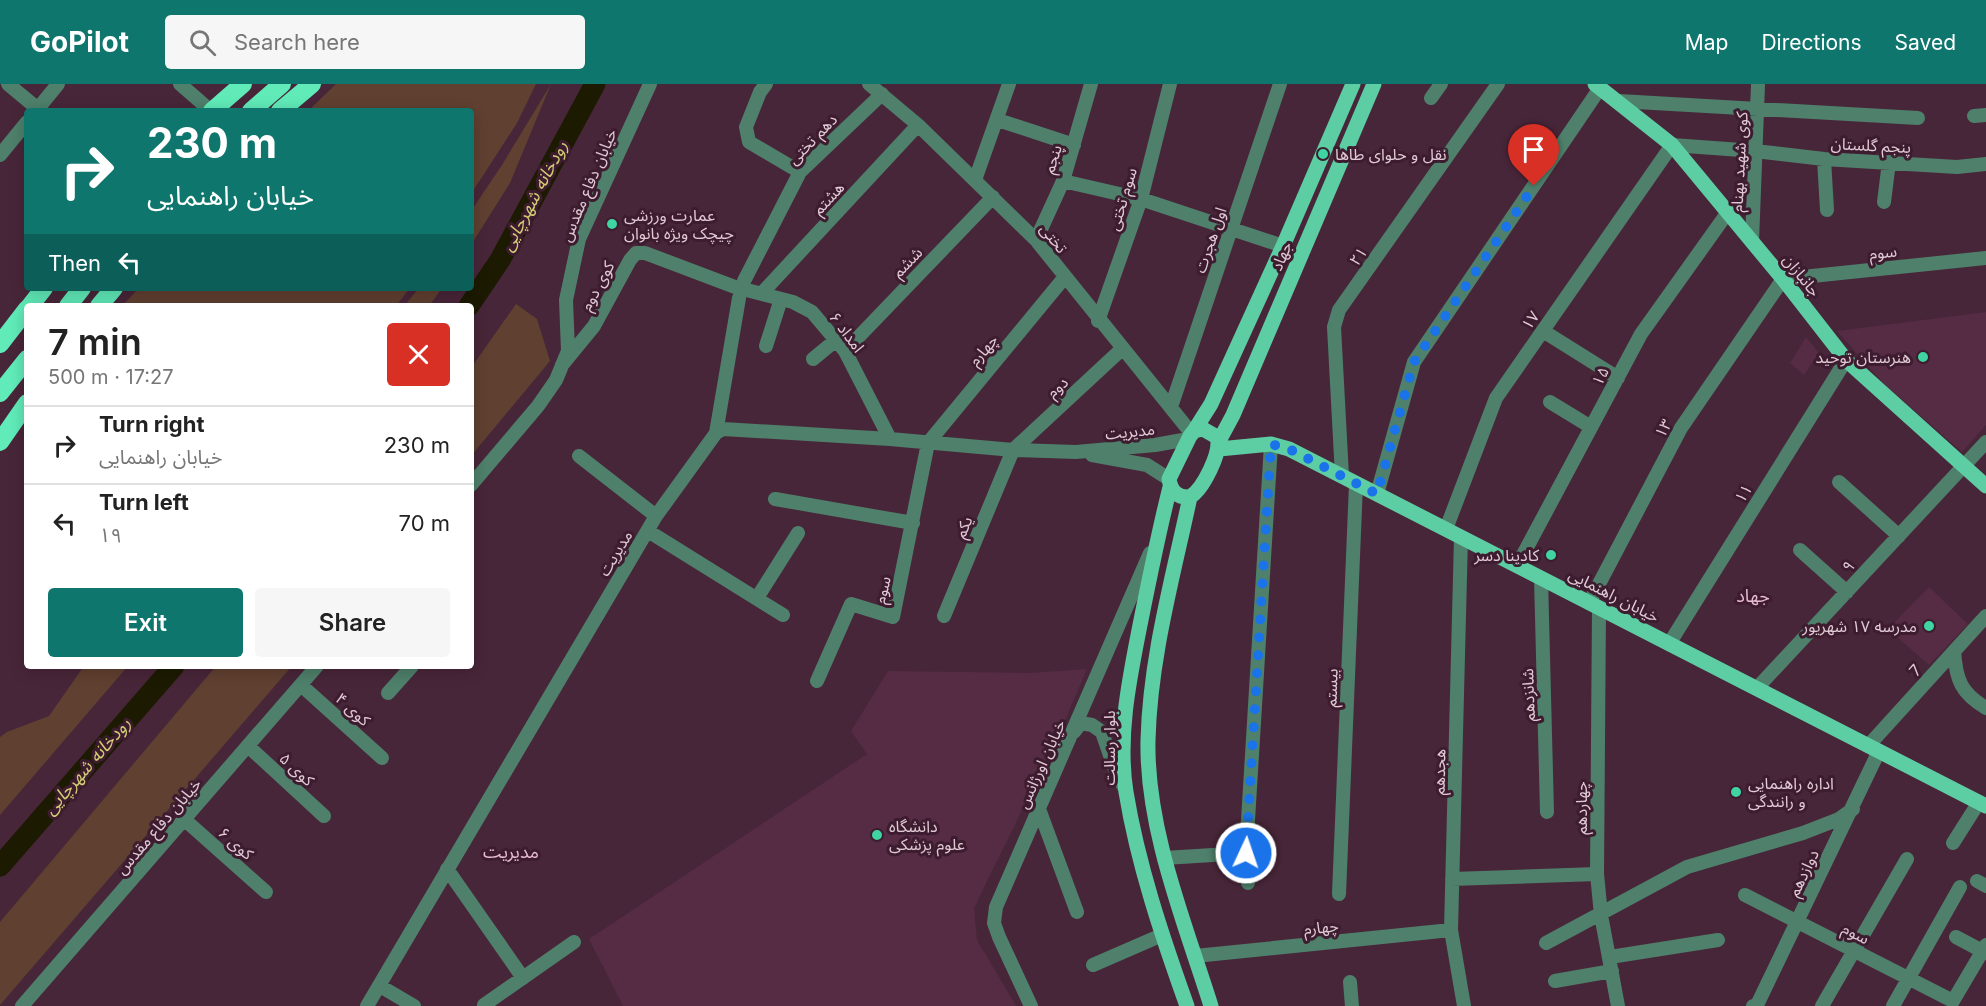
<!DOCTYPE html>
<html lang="en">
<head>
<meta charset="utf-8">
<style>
	body { margin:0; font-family:Inter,"Noto Sans Arabic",sans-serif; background:#f6f6f6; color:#222; height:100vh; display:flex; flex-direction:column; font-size:22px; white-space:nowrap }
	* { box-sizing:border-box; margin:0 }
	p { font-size:20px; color:#767676 }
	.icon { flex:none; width:33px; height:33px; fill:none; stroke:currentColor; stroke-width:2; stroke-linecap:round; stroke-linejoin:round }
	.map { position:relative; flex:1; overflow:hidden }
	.panel { position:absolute; left:24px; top:219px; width:450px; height:366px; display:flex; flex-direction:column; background:#fff; border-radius:6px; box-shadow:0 3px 15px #0003 }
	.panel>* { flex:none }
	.hud { position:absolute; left:24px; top:24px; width:450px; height:183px; border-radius:6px; box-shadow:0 3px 15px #0003; background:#0f766e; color:#fff; overflow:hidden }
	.pin { position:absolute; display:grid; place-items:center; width:51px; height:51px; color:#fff; margin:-62px -26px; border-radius:50% 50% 50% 0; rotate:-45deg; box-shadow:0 0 6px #0007 }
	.pin .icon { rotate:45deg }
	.me { position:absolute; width:66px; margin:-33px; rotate:3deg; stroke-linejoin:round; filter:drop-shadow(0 0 4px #0008) }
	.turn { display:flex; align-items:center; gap:21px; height:126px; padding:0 24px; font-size:27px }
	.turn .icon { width:78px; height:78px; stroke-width:2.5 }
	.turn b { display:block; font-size:42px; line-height:51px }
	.then { display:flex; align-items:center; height:57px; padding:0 24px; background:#0003; gap:12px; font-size:22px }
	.round { display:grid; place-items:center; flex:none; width:63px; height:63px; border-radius:6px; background:#f6f6f6 }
	.overview { display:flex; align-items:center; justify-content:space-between; height:102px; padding:0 24px }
	h1 { font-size:36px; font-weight:600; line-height:45px }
	.button { display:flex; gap:12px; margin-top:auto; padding:12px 24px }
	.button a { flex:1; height:69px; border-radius:6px; background:#0f766e; color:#fff; font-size:24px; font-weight:600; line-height:69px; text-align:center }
	.button a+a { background:#f6f6f6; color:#222 }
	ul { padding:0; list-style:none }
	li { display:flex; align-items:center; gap:18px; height:78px; padding:0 24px; border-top:2px solid #e0e0e0 }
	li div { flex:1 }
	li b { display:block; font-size:22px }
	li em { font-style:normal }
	header { display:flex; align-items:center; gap:36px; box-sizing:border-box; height:84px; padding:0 30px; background:#0f766e; color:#fff }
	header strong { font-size:28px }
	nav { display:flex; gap:33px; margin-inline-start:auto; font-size:21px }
	.search { width:420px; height:54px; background:#f6f6f6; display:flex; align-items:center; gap:15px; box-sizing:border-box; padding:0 21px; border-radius:6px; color:#767676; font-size:22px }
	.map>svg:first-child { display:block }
</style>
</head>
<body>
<header>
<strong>GoPilot</strong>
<div class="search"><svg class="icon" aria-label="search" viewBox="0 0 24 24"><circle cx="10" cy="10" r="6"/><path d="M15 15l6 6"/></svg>Search here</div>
<nav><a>Map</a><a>Directions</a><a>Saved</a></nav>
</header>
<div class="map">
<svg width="1986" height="922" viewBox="0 0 1986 922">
	<rect width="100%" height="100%" fill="#482639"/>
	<path fill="#552c43" d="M1986 228V341L1962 368 1883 299 1837 247Z
		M1806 253 1819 269 1804 291 1790 279Z
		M1929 503 1968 540 1929 581 1888 545Z
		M1087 585 1058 653 974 824 977 856 1016 922H623L589 855 867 670 851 647 888 587 1030 589Z"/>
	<path fill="#604031" d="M336 0H536L517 39 471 110V27H308Z
		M551 0 510 99 471 161V127L502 81Z
		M139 204H410L396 222H122Z
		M419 204H442L429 222H404Z
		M516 220 537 235 550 277 471 372V284Z
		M84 582H128L0 731V653L7 648 49 632Z
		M216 582H292L0 921V838Z"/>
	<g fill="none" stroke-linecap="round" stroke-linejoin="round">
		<path stroke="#1c1a00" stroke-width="21" d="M469 222 500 176 595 0
			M0 782 174 582"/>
		<path stroke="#4e806b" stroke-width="14" d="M8 0 38 25
			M180 0 211 27
			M766 0 760 8 746 43 749 58 800 88
			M869 0 918 41 1036 156 1192 350
			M1431 14 1441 0
			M1619 17 1918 34
			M36 27 58 0
			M1974 32 1986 31
			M998 36 1074 61
			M0 71 27 38
			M1824 75 1827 126
			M975 96 1009 0
			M1063 97 1141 115 1283 162
			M1884 118 1889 78
			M1036 156 1063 97 1091 0
			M1752 158 1758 0
			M744 197 800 88 882 10
			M762 209 918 41
			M1098 237 1141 115 1170 0
			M1543 247 1618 294
			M766 262 781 215
			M845 267 993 113
			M813 275 836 256
			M562 281 594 242 630 176 636 169H645L735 203 793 218 812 228 845 267 890 355
			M1550 318 1591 343
			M1171 323 1280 0
			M716 349 739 214
			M1092 371 1147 381 1169 395
			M579 372 656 432
			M1342 392 1334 243 1339 226 1498 0
			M1839 398 1899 452
			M471 401 538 322 556 296 568 267 566 216 579 155 650 0
			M1377 410 1414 278 1600 4
			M775 415 913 439
			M1446 445 1496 314 1672 61 1755 67 1824 75 1957 83 1986 80
			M648 447 783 531
			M1461 453 1451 846 1464 922
			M1800 466 1847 508
			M1517 482 1641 250 1728 128
			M1541 494 1547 728
			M757 514 798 449
			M1589 519 1681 344 1783 195 1986 174
			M1599 524 1597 790 1601 831 1618 922
			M944 532 1013 366 1123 264
			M1669 560 1846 276
			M1954 567C1956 596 1961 609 1986 624
			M817 597 851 520 893 533 928 359 1064 194
			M301 601 382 674
			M1757 604 1986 358
			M388 609 412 582
			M1074 648 1081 639 1092 641 1102 648 1115 686 1124 703
			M248 662 324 732
			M1868 662 1986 532
			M1039 725 1077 828
			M185 736 266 808
			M1953 759 1979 718
			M1164 774 1246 769
			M447 785 523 894
			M1452 795 1597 790
			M1977 797 1986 802
			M1248 799 1246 769 1271 360
			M1339 810 1356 400
			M1745 811 1953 917 1986 861
			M1956 853 1986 869
			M1546 859 1687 783 1803 749 1839 735 1853 725
			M1195 872 1451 846
			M1610 873 1718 856
			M1093 881 1162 851
			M1555 897 1612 887
			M1350 898 1352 922
			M380 902 414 922
			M484 921 574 858
			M22 922 317 582
			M367 922 656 432 716 349 723 345 890 355 1013 366 1076 368 1155 361 1188 355
			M1031 922 999 853 994 839 996 823 1150 469
			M1753 922 1757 921 1879 667
			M1822 922 1907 775
			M1893 922 1960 803"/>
		<path stroke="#5dcda3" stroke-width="15" d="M1595 0 1672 61 1783 195 1846 276 1986 402
			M1203 345 1217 353C1222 368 1203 405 1190 413 1177 414 1171 407 1169 395L1190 352 1194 347Z
			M1194 347 1211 320 1283 162 1353 0
			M1219 357 1233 331 1374 0
			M1219 365 1271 360 1289 365 1986 722
			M1170 403C1159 447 1150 491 1141 536 1130 592 1117 651 1126 708 1138 781 1162 852 1187 922
			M1190 413C1173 493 1150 574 1148 656 1146 745 1185 839 1211 922"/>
		<path stroke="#60ebb9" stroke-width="18" d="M212 27 243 0
			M251 27 282 0
			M280 27 312 0
			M30 222 44 204
			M68 222 82 204
			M99 222 114 204
			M0 260 27 225
			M0 309 27 275
			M0 358 27 319"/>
	</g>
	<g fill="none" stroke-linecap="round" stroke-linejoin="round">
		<path stroke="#1a73e8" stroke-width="10" stroke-dasharray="0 18" d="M1246 769 1271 360 1289 365 1377 410 1414 278 1534 102"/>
	</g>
	<g fill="#3fd4a2" stroke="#3d1c2f" stroke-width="2">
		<circle cx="1323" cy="70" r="6"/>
		<circle cx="612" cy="140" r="6"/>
		<circle cx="1923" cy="273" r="6"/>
		<circle cx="1551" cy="471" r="6"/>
		<circle cx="1929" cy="542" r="6"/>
		<circle cx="1736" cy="708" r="6"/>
		<circle cx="877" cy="751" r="6"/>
	</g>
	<g text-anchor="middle" stroke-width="6" stroke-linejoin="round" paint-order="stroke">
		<g font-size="16" fill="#e1cad6" stroke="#3d1c2f">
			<text transform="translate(812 55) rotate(-46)" y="6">دهم تختی</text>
			<text transform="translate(1871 61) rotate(3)" y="6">پنجم گلستان</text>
			<text transform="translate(1052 75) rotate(-72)" y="6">پنجم</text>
			<text transform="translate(1739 78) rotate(-87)" y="6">کوی شهید بهنام</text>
			<text transform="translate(588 101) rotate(-67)" y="6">خیابان دفاع مقدس</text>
			<text transform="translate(828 114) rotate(-47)" y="6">هشتم</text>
			<text transform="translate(1122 115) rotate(-73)" y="6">سوم تختی</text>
			<text transform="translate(1054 154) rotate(51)" y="6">تختی</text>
			<text transform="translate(1210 156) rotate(-71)" y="6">اول هجرت</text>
			<text transform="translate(1883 168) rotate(-6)" y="6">سوم</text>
			<text transform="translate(1281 172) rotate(-67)" y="6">جهاد</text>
			<text transform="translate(1358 172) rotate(-54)" y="6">۲۱</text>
			<text transform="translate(907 178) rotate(-46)" y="6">ششم</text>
			<text transform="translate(1802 191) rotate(51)" y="6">جانبازان</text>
			<text transform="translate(597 202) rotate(-62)" y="6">کوی دوم</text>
			<text transform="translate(1530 236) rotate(-55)" y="6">۱۷</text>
			<text transform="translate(847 248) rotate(53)" y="6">امداد ۶</text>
			<text transform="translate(983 266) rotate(-50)" y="6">چهارم</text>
			<text transform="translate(1600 292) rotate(-62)" y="6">۱۵</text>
			<text transform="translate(1057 303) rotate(-43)" y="6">دوم</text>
			<text transform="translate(1663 344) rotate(-61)" y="6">۱۳</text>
			<text transform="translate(1130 347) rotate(-6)" y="6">مدیریت</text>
			<text transform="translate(1743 409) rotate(-58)" y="6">۱۱</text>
			<text transform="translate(963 443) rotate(-67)" y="6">یکم</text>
			<text transform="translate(615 469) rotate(-59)" y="6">مدیریت</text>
			<text transform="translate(1848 482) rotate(-47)" y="6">۹</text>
			<text transform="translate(882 506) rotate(-78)" y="6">سوم</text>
			<text transform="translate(1614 511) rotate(27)" y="6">خیابان راهنمایی</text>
			<text transform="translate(1915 586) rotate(-48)" y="6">7</text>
			<text transform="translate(1331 604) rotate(-88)" y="6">بیستم</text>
			<text transform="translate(1528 611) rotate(-92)" y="6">شانزدهم</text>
			<text transform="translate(353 625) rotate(42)" y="6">کوی ۴</text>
			<text transform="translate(1109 664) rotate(-90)" y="6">بلوار رسالت</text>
			<text transform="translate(1041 680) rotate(-66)" y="6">خیابان اورژانس</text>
			<text transform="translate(297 685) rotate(43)" y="6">کوی ۵</text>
			<text transform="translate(1439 688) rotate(-89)" y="6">هجدهم</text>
			<text transform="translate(1581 724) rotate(-90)" y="6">چهاردهم</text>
			<text transform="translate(158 742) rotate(-49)" y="6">خیابان دفاع مقدس</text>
			<text transform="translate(236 759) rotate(41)" y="6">کوی ۶</text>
			<text transform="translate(1803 789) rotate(-64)" y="6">دوازدهم</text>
			<text transform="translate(1321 843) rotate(-6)" y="6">چهارم</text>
			<text transform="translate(1856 849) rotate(27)" y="6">سوم</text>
		</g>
		<g font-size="16" fill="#e1cad6" stroke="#3d1c2f" text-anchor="start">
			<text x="1335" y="76">نقل و حلوای طاها</text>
			<text x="624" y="137">عمارت ورزشی<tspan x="624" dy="18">چیچک ویژه بانوان</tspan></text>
			<text x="1911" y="279" text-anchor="end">هنرستان توحید</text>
			<text x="1539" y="477" text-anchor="end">کادینا دسر</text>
			<text x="1917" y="548" text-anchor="end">مدرسه ۱۷ شهریور</text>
			<text x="1748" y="705">اداره راهنمایی<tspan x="1748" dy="18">و رانندگی</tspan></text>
			<text x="889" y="748">دانشگاه<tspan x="889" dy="18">علوم پزشکی</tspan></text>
		</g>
		<g font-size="18" font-style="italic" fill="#d2cd74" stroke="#3d1c2f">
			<text transform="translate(534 112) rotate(-62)" y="6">رودخانه شهرچایی</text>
			<text transform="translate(87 682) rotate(-49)" y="6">رودخانه شهرچایی</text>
		</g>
		<g font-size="18" fill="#e6bad1" stroke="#3d1c2f">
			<text x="1753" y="518">جهاد</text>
			<text x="511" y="774">مدیریت</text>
		</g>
	</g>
</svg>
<div class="pin" style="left:1534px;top:102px;background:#d93025"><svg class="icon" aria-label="arrive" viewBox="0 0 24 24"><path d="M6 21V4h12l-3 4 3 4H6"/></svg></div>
<svg class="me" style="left:1246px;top:769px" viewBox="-20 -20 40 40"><circle r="17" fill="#1a73e8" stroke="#fff" stroke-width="3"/><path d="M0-11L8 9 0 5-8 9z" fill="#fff"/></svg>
<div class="hud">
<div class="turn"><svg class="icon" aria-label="right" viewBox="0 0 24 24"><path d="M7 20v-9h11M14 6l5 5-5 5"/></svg><div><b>230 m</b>خیابان راهنمایی</div></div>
<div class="then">Then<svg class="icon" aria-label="left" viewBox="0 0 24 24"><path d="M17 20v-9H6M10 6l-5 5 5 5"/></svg></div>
</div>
<section class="panel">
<div class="overview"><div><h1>7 min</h1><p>500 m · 17:27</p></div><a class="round" style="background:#d93025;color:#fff"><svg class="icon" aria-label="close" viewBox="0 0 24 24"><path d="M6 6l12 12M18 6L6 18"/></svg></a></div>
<ul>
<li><svg class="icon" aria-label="right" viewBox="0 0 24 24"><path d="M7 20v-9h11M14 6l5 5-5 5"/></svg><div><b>Turn right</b><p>خیابان راهنمایی</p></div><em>230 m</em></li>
<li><svg class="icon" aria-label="left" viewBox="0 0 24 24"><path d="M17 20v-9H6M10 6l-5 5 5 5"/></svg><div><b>Turn left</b><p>۱۹</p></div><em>70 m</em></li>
</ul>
<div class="button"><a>Exit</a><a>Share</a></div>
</section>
</div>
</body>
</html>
